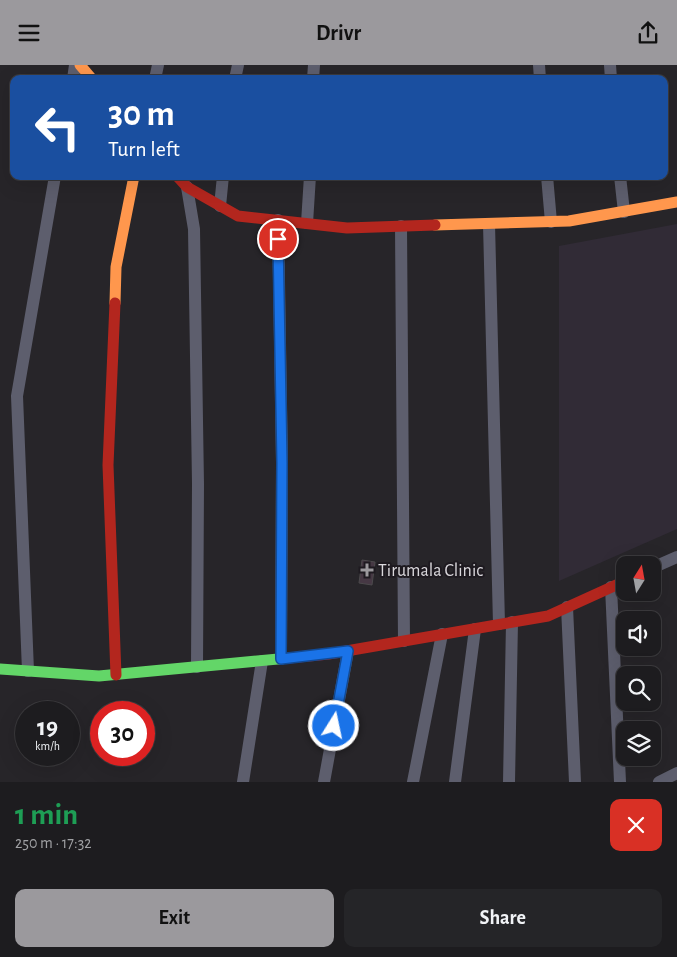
<!DOCTYPE html>
<html lang="en">
<head>
<meta charset="utf-8">
<style>
	body { margin:0; font-family:"Alegreya Sans",sans-serif; background:#252528; color:#f1f3f6; height:100vh; display:flex; flex-direction:column; font-size:19px; white-space:nowrap }
	* { box-sizing:border-box; margin:0 }
	p { font-size:16px; color:#a0a1a4 }
	.icon { flex:none; width:28px; height:28px; fill:none; stroke:currentColor; stroke-width:2; stroke-linecap:round; stroke-linejoin:round }
	.map { position:relative; height:717px; overflow:hidden }
	.side { display:flex; flex-direction:column; background:#1d1c1f; flex:1 }
	.side>* { flex:none }
	.guide { position:absolute; left:10px; top:10px; width:658px; height:105px; border-radius:10px; box-shadow:0 5px 20px #0002,0 0 0 1px #3b3a3d; background:#1a4fa0; color:#fff; overflow:hidden }
	.needle { width:32px; rotate:11deg }
	.tools { position:absolute; left:616px; top:491px; display:grid; gap:10px }
	.tools a { display:grid; place-items:center; width:45px; height:45px; border-radius:10px; background:#1d1c1f; box-shadow:0 5px 20px #0002,0 0 0 1px #3b3a3d; font-size:25px }
	.speed { position:absolute; left:15px; top:636px; display:flex; gap:10px; font-size:25px; font-weight:700; text-align:center }
	.speed>* { display:grid; place-content:center; width:65px; height:65px; border-radius:50%; background:#1d1c1f; box-shadow:0 5px 20px #0002,0 0 0 1px #3b3a3d; line-height:1 }
	.speed small { font-size:12px; font-weight:400 }
	.speed .limit { border:8px solid #d22; background:#fff; color:#111 }
	.pin { position:absolute; display:grid; place-items:center; width:42px; height:42px; color:#fff; margin:-21px; border:2px solid #fff; border-radius:50%; box-shadow:0 1px 5px #0007 }
	.me { position:absolute; width:55px; margin:-28px; rotate:10deg; stroke-linejoin:round; filter:drop-shadow(0 0 4px #0008) }
	.turn { display:flex; align-items:center; gap:18px; height:105px; padding:0 15px; font-size:22px }
	.turn .icon { width:65px; height:65px; stroke-width:2.5 }
	.turn b { display:block; font-size:35px; line-height:42px }
	.round { display:grid; place-items:center; flex:none; width:52px; height:52px; border-radius:10px; background:#252528 }
	.overview { display:flex; align-items:center; justify-content:space-between; height:85px; padding:0 15px }
	h1 { font-size:30px; font-weight:700; line-height:38px; color:#1e9e55 }
	.button { display:flex; gap:10px; margin-top:auto; padding:10px 15px }
	.button a { flex:1; height:58px; border-radius:10px; background:#9b999d; color:#111; font-size:20px; font-weight:700; line-height:58px; text-align:center }
	.button a+a { background:#252528; color:#f1f3f6 }
	header { display:flex; justify-content:space-between; align-items:center; height:65px; padding:0 15px; background:#9b999d; color:#111; font-size:22px; font-weight:700 }
	.map>svg:first-child { display:block }
</style>
</head>
<body>
<header><svg class="icon" aria-label="menu" viewBox="0 0 24 24"><path d="M4 6h16M4 12h16M4 18h16"/></svg>Drivr<svg class="icon" aria-label="share" viewBox="0 0 24 24"><path d="M12 15V3M7 8l5-5 5 5M5 13v7h14v-7"/></svg></header>
<div class="map">
<svg width="677" height="717" viewBox="0 0 677 717">
	<rect width="100%" height="100%" fill="#272529"/>
	<path fill="#312b36" d="M677 159V464L559 516V181Z"/>
	<path fill="#463844" stroke="#4c4a4c" d="M362 495 375 497 372 520 359 518Z"/>
	<g fill="none" stroke-linecap="round" stroke-linejoin="round">
		<path stroke="#5d5e6d" stroke-width="12" d="M539 0 540 14
			M610 0 611 14
			M73 14 75 0
			M155 14 158 0
			M235 14 238 0
			M313 14 314 0
			M547 111 551 157
			M620 111 624 147
			M187 122 194 164 198 419 197 602
			M220 141 223 111
			M278 155 282 398 281 594
			M307 158 310 111
			M489 159 499 559
			M401 161 404 576
			M652 503 677 492
			M611 522 620 717
			M567 542 575 717
			M28 606 17 331 55 111
			M243 717 262 596
			M324 717 348 586
			M413 717 442 569
			M455 717 475 564
			M509 717 512 557
			M659 717 677 708"/>
		<path stroke="#63d668" stroke-width="11" d="M0 604 99 611 289 593"/>
		<path stroke="#ff974d" stroke-width="11" d="M80 0 92 14
			M435 160 569 156 677 137
			M115 238 116 202 134 111"/>
		<path stroke="#b3261e" stroke-width="11" d="M177 111 187 122 238 151 347 163 435 160
			M115 238 108 400 116 610
			M289 593 329 589 548 551 625 516"/>
	</g>
	<g fill="none" stroke-linecap="round" stroke-linejoin="round">
		<g stroke="#114b97" stroke-width="12">
			<path id="route" d="M278 174 282 398 281 594 348 586 334 661"/>
		</g>
		<use href="#route" stroke="#1a73e8" stroke-width="9"/>
	</g>
	<path fill="#9b999d" stroke="#1e1a20" stroke-width="2" d="M364.5 497.5h5v5h5v5h-5v5h-5v-5h-5v-5h5z"/>
	<g text-anchor="middle" stroke-width="4" stroke-linejoin="round" paint-order="stroke">
		<g font-size="18" fill="#dad8dc" stroke="#1e1a20" text-anchor="start">
			<text x="378" y="511">Tirumala Clinic</text>
		</g>
	</g>
</svg>
<div class="tools">
<a><svg class="needle" viewBox="-14 -14 28 28"><path d="M0-13l5 13h-10z" fill="#e53935"/><path d="M0 13l5-13h-10z" fill="#a0a1a4"/></svg></a>
<a><svg class="icon" aria-label="sound" viewBox="0 0 24 24"><path d="M4 9h4l5-4v14l-5-4H4zM17 9q2 3 0 6"/></svg></a>
<a><svg class="icon" aria-label="search" viewBox="0 0 24 24"><circle cx="10" cy="10" r="6"/><path d="M15 15l6 6"/></svg></a>
<a><svg class="icon" aria-label="layers" viewBox="0 0 24 24"><path d="M12 4l9 5-9 5-9-5zM3 14l9 5 9-5"/></svg></a>
</div>
<div class="speed"><div>19<small>km/h</small></div><div class="limit">30</div></div>
<div class="pin" style="left:278px;top:174px;background:#d93025"><svg class="icon" aria-label="arrive" viewBox="0 0 24 24"><path d="M6 21V4h12l-3 4 3 4H6"/></svg></div>
<svg class="me" style="left:334px;top:661px" viewBox="-20 -20 40 40"><circle r="17" fill="#1a73e8" stroke="#fff" stroke-width="3"/><path d="M0-11L8 9 0 5-8 9z" fill="#fff"/></svg>
<div class="guide">
<div class="turn"><svg class="icon" aria-label="left" viewBox="0 0 24 24"><path d="M17 20v-9H6M10 6l-5 5 5 5"/></svg><div><b>30 m</b>Turn left</div></div>
</div>
</div>
<section class="side">
<div class="overview"><div><h1>1 min</h1><p>250 m · 17:32</p></div><a class="round" style="background:#d93025;color:#fff"><svg class="icon" aria-label="close" viewBox="0 0 24 24"><path d="M6 6l12 12M18 6L6 18"/></svg></a></div>
<div class="button"><a>Exit</a><a>Share</a></div>
</section>
</body>
</html>
